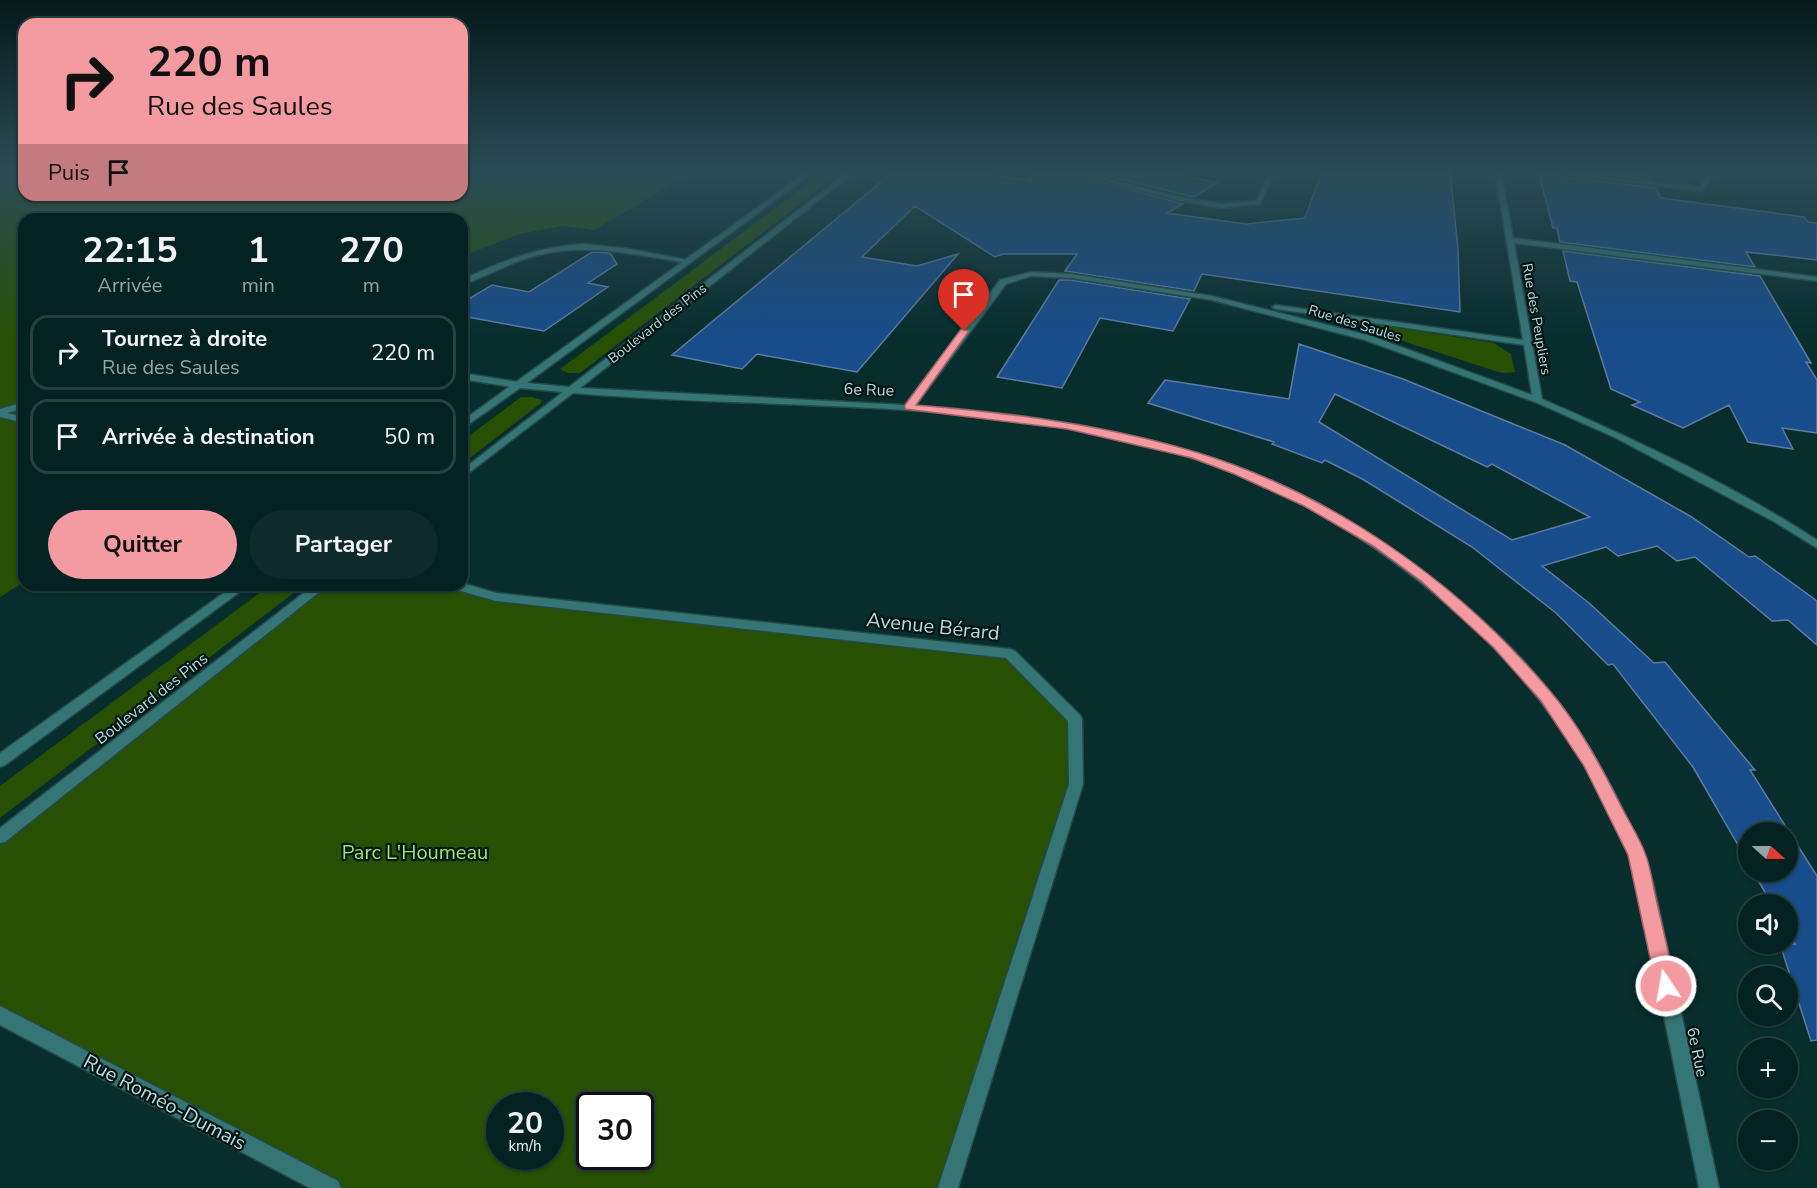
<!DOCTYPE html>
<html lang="fr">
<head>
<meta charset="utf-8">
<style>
	body { margin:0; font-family:"Nunito Sans",sans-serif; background:#0e2a2a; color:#f1f3f6; height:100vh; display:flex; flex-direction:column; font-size:22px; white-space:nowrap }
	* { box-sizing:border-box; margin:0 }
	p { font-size:20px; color:#97a4a5 }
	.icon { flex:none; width:33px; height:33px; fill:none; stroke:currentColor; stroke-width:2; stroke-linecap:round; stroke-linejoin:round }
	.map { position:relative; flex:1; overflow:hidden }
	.panel { position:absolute; left:18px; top:213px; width:450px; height:378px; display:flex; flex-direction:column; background:#052222; border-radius:18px; box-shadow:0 2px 4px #0004,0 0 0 2px #263f40 }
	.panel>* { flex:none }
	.top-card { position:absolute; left:18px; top:18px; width:450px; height:183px; border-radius:18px; box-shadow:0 2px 4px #0004,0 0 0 2px #263f40; background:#f49aa1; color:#111; overflow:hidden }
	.needle { width:39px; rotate:111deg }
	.tools { position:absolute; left:1738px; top:822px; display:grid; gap:12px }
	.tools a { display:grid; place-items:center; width:60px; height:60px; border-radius:50%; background:#052222; box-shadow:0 2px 4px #0004,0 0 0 2px #263f40; font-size:30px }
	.speed { position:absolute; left:486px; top:1092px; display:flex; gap:12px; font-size:30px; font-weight:700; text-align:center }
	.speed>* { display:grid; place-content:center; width:78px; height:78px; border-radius:50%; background:#052222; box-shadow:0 2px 4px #0004,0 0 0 2px #263f40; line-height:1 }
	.speed small { font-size:15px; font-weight:400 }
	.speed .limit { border:3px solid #111; border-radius:9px; background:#fff; color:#111 }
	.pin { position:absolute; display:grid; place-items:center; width:51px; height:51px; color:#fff; margin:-62px -26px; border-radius:50% 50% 50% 0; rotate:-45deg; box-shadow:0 0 6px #0007 }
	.pin .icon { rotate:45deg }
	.me { position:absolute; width:66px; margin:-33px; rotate:348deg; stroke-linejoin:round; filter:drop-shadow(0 0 4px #0008) }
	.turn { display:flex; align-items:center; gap:21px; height:126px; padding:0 30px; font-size:27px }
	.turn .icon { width:78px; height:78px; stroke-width:2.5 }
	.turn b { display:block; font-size:42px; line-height:51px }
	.then { display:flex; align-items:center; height:57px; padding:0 30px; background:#0003; gap:12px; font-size:22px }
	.eta { display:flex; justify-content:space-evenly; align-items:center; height:102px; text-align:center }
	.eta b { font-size:36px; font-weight:700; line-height:42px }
	.cta { display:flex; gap:12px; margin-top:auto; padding:12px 30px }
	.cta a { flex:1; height:69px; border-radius:36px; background:#f49aa1; color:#111; font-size:24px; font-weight:700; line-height:69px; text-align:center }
	.cta a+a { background:#0e2a2a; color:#f1f3f6 }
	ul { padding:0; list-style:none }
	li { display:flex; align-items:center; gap:18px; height:75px; margin:0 12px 9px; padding:0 18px; border:3px solid #263f40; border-radius:18px }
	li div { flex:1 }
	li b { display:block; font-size:22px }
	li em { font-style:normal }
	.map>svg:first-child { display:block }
</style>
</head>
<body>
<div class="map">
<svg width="1817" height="1188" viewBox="0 0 1817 1188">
	<rect width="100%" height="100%" fill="#072d2d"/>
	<path fill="#275003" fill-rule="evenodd" d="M0 171H24V195H462V171H695L594 230 562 226 520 234 462 256V219H24V582L0 597Z
		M825 171H843L580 373H568L560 369Z
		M1366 323 1494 343 1511 354 1515 372 1503 373 1495 371 1366 329 1362 325Z
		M521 397H532L542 400 541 403 462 464V441Z
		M270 585H304L0 818V786Z
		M322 585H454L496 597 1010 654 1075 719 1076 784 948 1188H331L0 1015V837ZM500 1106H550V1156H500ZM590 1106H640V1156H590Z"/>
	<path fill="#184c8a" stroke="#5e7ca2" stroke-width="1.5" fill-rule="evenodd" d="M894 171 955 176 958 173H972L1031 180 1032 171H1065L1183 204 1167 213 1246 224 1305 218 1322 171H1380L1415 174 1414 171H1450L1458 249 1460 312 1202 274 1194 291 1065 271 1077 254H1003L995 257 915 206 862 257 917 266 958 254 857 372 757 354 742 369 672 355Z
		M1087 171H1167L1217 183 1194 197Z
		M1572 171H1647L1651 180Z
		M1539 174 1656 188 1661 198 1804 217 1808 222 1817 223V260L1746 252 1755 267 1560 242 1557 228H1553Z
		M1563 251 1760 276 1811 363 1806 362 1817 380V433L1782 428 1793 449 1748 442 1729 405 1683 428 1632 405 1640 402 1611 389 1577 282 1570 281Z
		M592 252 610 253 617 264 588 283 608 287 544 331 462 316V303L492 285 529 292Z
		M1059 280H1071L1190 299 1173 331 1100 318 1062 388 997 377Z
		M1299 344 1403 379 1565 445 1690 516 1749 557 1755 556 1817 601V645L1788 620 1772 621 1695 557 1677 561 1657 546 1618 556 1606 547 1542 566 1589 603 1654 663 1665 662 1755 770H1750L1817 876V1040L1811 1041 1780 944H1795L1788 932V904H1772L1753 872H1788V832H1749V864L1693 767 1613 664 1608 665 1556 613 1472 547 1364 480 1325 460 1322 463 1272 444 1274 442 1148 403 1165 380 1289 399ZM1335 394 1487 467 1492 464 1590 517 1512 540 1319 422Z"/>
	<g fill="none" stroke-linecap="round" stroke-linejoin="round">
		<g stroke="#244949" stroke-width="3">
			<path id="service" d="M585 244 630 249 692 261 688 263C636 255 584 241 531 257 507 264 485 277 462 285V280C501 261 541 246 585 244Z
				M462 373 518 382 523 385 518 388 462 379Z
				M24 402V408L7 413 24 417V423L0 417V409Z"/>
		</g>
		<g stroke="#244949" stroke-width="3">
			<path id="minor" d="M808 171H815L527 383 569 387 849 171H856L580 388 905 405 1000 280 1031 272 1071 274 1212 296 1371 336 1532 395 1524 345 1276 309 1272 307 1276 305 1523 340 1495 171H1501L1513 238 1817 277V281L1514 243 1542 399C1636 440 1731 484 1817 540V548L1773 521 1614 437 1535 402 1365 340 1212 300 1071 278 1031 276 1006 284 915 406C1011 412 1106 425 1199 454 1335 496 1476 594 1562 707 1583 735 1600 765 1616 796 1631 826 1646 855 1654 887L1719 1188H1699L1635 874C1628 850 1617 827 1606 805 1571 736 1527 677 1470 625 1390 551 1296 491 1192 458 993 395 779 411 573 393L462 478V470L563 392 520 388 462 429V421Z
				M1067 171H1078L1180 197 1221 204 1256 201 1270 171H1276L1260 204 1221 208 1180 201Z
				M1529 171H1550L1700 187 1711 171H1717L1702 191Z
				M462 583 496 593 1010 649 1015 651 1080 715 1082 719 1083 784 958 1188H938L1069 784 1068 721 1006 658 496 601 450 588 448 585H462Z
				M235 585H249L5 765 0 767V753Z
				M314 585H328L5 842 0 843V828Z
				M0 1006 338 1181 341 1188H310L0 1025Z"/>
		</g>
		<use href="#service" fill="#357575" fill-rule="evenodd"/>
		<use href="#minor" fill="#357575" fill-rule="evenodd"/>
	</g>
	<linearGradient id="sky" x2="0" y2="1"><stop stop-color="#041919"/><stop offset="0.51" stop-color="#2b4c57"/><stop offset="1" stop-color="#2b4c57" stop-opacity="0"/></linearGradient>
	<rect width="1817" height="337" fill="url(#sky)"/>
	<path fill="#f49aa1" stroke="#9f6469" stroke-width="1.5" d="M961 329 969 331 916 405C1012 413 1107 425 1199 453 1335 495 1459 583 1550 691 1579 725 1601 766 1621 806 1629 822 1639 837 1645 853 1650 865 1652 880 1655 894 1662 924 1669 955 1676 986L1673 992 1666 995 1659 992 1656 986 1628 855 1584 766 1541 701 1493 647 1421 581 1373 546 1304 506 1234 474 1192 458 1067 429 905 409V405Z"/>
	<g text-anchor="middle" stroke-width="4.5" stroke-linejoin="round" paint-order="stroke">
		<g font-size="14" fill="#badad9" stroke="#001414">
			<text transform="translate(1537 319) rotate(80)" y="5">Rue des Peupliers</text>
			<text transform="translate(657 323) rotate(-38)" y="5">Boulevard des Pins</text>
			<text transform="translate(1355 323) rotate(17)" y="5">Rue des Saules</text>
		</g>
		<g font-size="16" fill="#badad9" stroke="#001414">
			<text transform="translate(869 389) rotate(2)" y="6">6e Rue</text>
			<text transform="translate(151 698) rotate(-38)" y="6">Boulevard des Pins</text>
			<text transform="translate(1698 1052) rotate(78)" y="6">6e Rue</text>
		</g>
		<g font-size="20" fill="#badad9" stroke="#001414">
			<text transform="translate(933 626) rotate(6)" y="7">Avenue Bérard</text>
			<text transform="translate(165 1102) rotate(28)" y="7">Rue Roméo-Dumais</text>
		</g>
		<g font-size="20" fill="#9bea6e" stroke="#001414">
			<text x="415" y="859">Parc L'Houmeau</text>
		</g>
	</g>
</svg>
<div class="tools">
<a><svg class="needle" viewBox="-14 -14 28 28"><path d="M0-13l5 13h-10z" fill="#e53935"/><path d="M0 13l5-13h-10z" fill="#97a4a5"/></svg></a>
<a><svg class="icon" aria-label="sound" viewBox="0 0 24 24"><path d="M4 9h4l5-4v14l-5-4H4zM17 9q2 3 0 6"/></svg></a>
<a><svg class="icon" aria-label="search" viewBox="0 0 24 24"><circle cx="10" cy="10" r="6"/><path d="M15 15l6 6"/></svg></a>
<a>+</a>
<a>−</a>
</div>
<div class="speed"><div>20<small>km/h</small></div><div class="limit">30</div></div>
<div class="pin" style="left:964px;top:331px;background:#d93025"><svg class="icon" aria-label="arrive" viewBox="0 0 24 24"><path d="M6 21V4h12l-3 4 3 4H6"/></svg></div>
<svg class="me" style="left:1666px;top:986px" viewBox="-20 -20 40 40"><circle r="17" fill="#f49aa1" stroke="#fff" stroke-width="3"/><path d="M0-11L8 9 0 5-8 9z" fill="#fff"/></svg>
<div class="top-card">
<div class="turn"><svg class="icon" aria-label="right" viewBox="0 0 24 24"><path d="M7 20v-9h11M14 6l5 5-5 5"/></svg><div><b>220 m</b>Rue des Saules</div></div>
<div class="then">Puis<svg class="icon" aria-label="arrive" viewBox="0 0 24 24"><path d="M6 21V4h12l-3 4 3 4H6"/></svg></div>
</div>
<section class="panel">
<div class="eta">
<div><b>22:15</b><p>Arrivée</p></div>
<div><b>1</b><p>min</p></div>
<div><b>270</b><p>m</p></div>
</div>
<ul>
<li><svg class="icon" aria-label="right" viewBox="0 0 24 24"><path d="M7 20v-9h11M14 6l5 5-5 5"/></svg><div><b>Tournez à droite</b><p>Rue des Saules</p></div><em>220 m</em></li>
<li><svg class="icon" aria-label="arrive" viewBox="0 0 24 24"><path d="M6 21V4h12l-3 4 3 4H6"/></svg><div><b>Arrivée à destination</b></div><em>50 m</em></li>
</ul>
<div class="cta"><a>Quitter</a><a>Partager</a></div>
</section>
</div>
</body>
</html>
